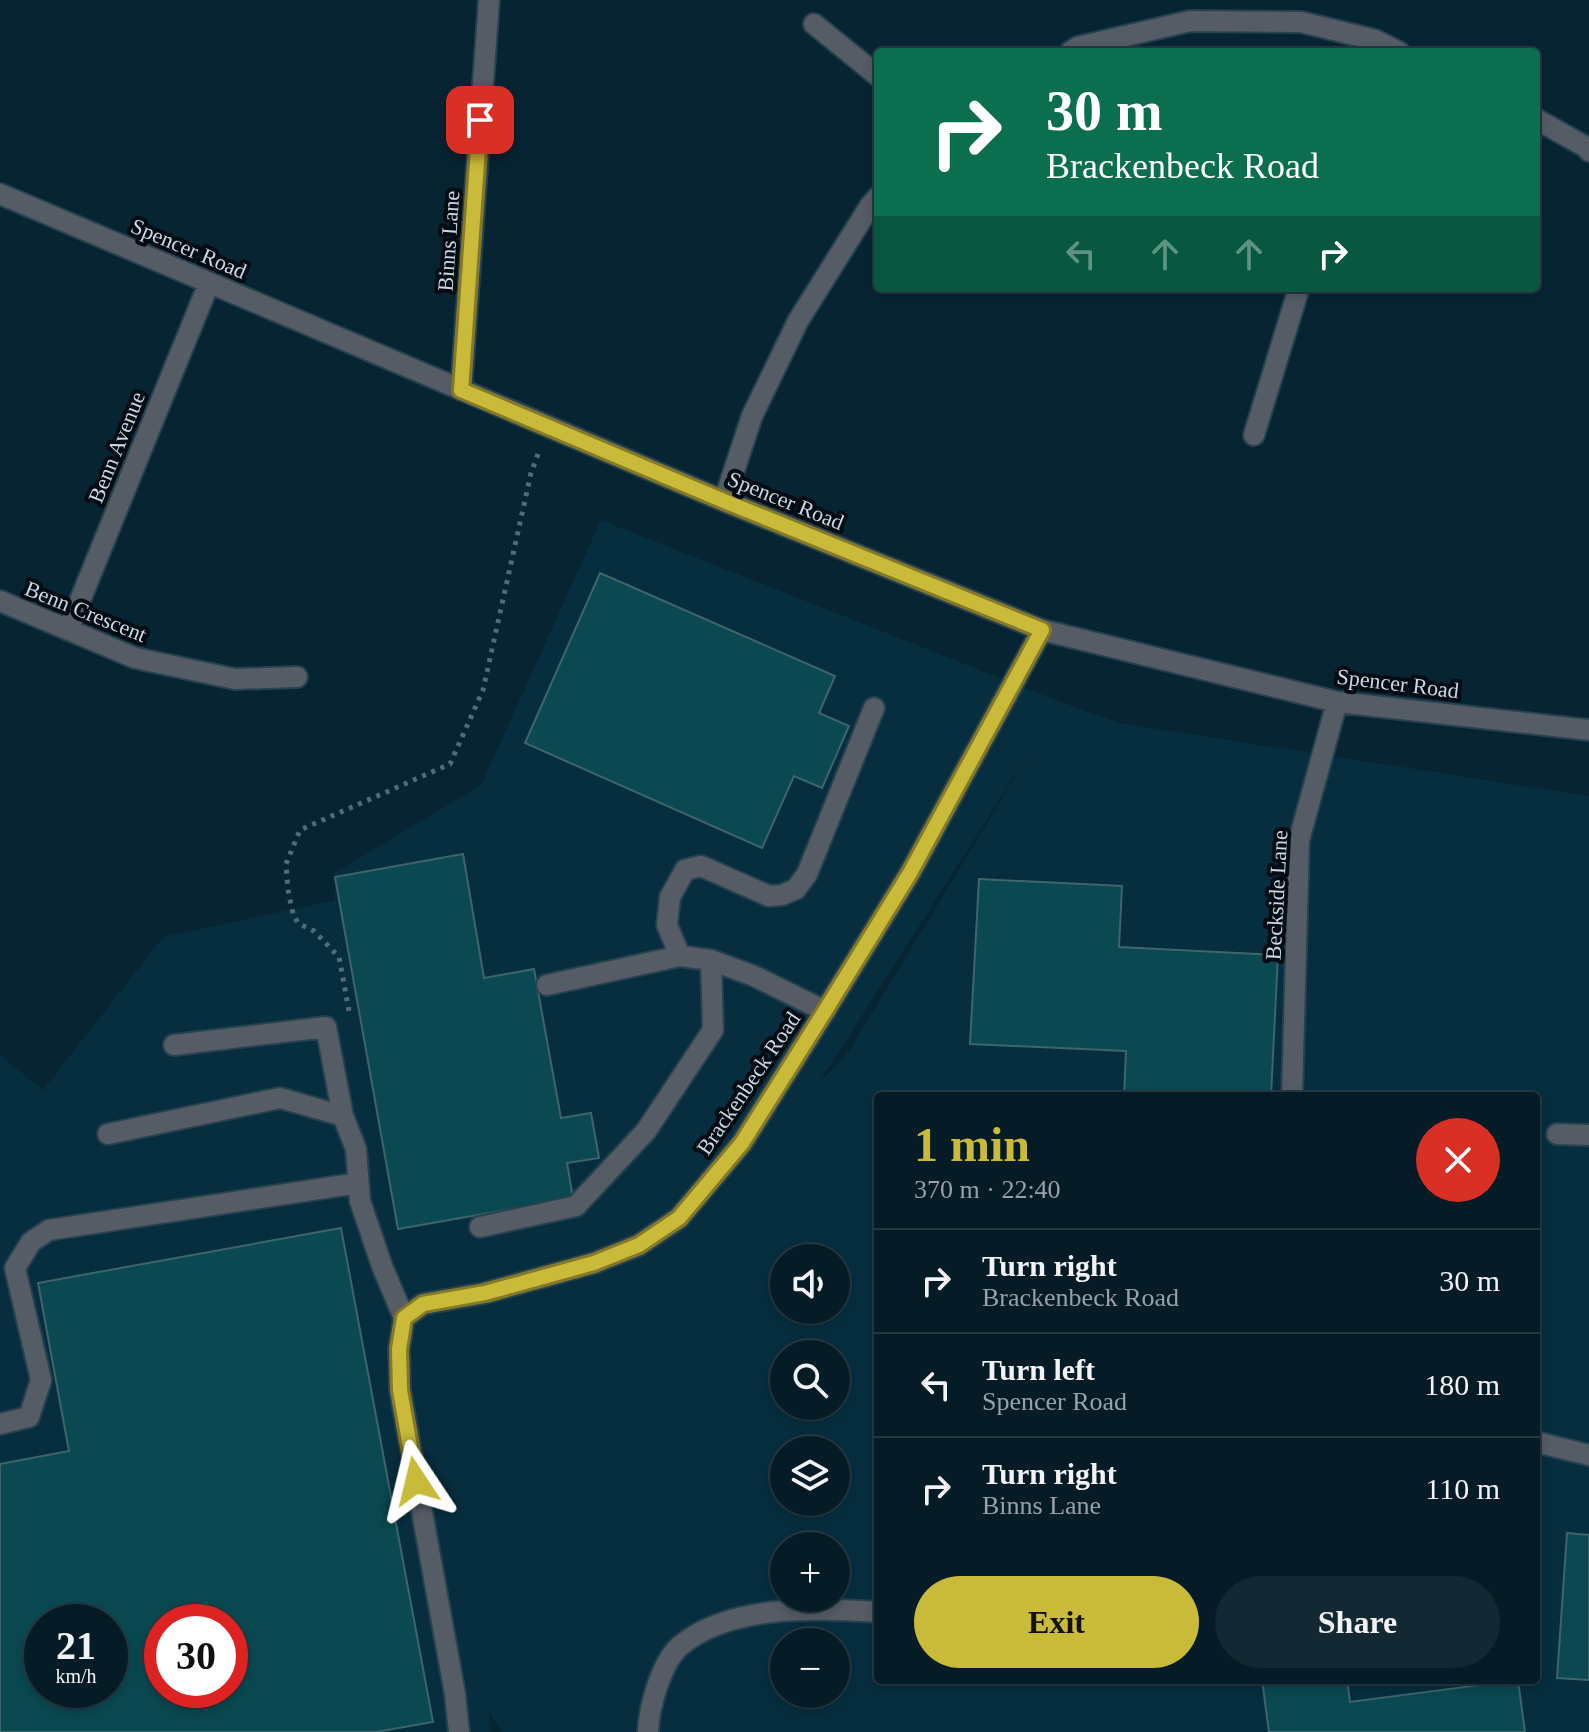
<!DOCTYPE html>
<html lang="en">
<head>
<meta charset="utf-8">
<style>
	body { margin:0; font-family:"Times New Roman",serif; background:#132832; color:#f1f3f6; height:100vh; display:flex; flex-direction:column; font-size:30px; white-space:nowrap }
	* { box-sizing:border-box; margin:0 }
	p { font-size:26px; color:#97a1a7 }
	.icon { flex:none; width:44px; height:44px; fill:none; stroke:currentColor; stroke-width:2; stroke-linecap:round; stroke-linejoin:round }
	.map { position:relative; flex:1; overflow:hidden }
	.side { position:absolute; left:874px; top:1092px; width:666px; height:592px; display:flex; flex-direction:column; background:#051b26; border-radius:8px; box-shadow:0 4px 12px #0003,0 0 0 2px #263943 }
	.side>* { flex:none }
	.hud { position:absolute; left:874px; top:48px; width:666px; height:244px; border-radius:8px; box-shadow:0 4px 12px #0003,0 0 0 2px #263943; background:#0b6e4f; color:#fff; overflow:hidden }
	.tools { position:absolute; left:770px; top:1244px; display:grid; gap:16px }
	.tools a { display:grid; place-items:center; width:80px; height:80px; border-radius:50%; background:#051b26; box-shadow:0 4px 12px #0003,0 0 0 2px #263943; font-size:40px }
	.speed { position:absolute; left:24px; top:1604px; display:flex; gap:16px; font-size:40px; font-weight:700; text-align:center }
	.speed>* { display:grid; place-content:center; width:104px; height:104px; border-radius:50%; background:#051b26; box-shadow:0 4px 12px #0003,0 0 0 2px #263943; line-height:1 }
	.speed small { font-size:20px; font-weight:400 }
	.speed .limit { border:12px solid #d22; background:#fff; color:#111 }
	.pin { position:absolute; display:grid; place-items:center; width:68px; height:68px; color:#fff; margin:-34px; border-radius:16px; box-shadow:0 4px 12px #0006 }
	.me { position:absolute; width:88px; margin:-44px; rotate:350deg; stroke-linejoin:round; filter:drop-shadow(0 0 6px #0008) }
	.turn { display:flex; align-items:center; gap:28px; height:168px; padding:0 40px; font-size:36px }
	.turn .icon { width:104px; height:104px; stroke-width:2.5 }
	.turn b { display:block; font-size:56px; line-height:68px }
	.lanes { display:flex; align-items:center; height:76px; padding:0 40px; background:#0003; justify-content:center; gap:40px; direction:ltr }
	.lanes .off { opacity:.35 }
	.round { display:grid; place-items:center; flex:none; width:84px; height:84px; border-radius:42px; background:#132832 }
	.summary { display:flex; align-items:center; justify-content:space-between; height:136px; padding:0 40px }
	h1 { font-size:48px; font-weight:800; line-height:60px; color:#caba3a }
	.primary-button { display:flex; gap:16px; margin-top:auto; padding:16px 40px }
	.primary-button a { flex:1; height:92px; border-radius:48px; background:#caba3a; color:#111; font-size:32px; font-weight:800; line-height:92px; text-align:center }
	.primary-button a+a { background:#132832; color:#f1f3f6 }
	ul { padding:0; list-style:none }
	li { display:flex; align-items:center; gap:24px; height:104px; padding:0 40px; border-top:2px solid #263943 }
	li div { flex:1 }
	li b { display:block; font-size:30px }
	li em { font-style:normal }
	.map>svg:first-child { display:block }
</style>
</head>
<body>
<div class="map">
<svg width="1589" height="1732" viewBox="0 0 1589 1732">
	<rect width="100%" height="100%" fill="#072433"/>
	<path fill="#062e3f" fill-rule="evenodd" d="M601 520 1061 702 1120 723 1589 796V1732H502L489 1712 490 1732H0V1055L43 1090 163 937 335 900 334 873 481 785ZM1030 752 850 1050 823 1079 822 1078ZM878 1096H1536V1680H878ZM784 1258H836V1310H784ZM784 1354H836V1406H784ZM784 1450H836V1502H784ZM784 1546H836V1598H784ZM42 1622H110V1690H42ZM162 1622H230V1690H162ZM784 1642H836V1694H784Z"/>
	<path fill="#0a4951" stroke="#3f656a" stroke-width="2" fill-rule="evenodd" d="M600 573 835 676 819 713 849 726 822 788 794 776 762 848 525 743Z
		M463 854 484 978 534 969 561 1118 591 1113 599 1158 567 1163 573 1198 398 1229 335 877Z
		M979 879 1122 886 1119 947 1278 955 1271 1096H1124L1126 1051 970 1044Z
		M341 1228 433 1722 376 1732H0V1464L69 1451 38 1283ZM42 1622H110V1690H42ZM162 1622H230V1690H162Z
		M1567 1533 1589 1535V1680L1557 1678Z
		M1262 1680H1347L1350 1702 1518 1680 1525 1732H1269Z"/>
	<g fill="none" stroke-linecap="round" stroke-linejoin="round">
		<g stroke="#26414f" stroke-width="24">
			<path id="minor" d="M814 24 878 76
				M1070 52 1078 47 1190 21 1301 22 1375 40 1399 52
				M1536 119 1586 147 1589 151
				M0 194 724 501 1042 630 1337 702 1589 730
				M461 390 489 0
				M1254 435 1299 288
				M724 501 752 416 798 321 870 206 878 197
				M0 601 135 658 235 679 297 677
				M68 630 209 283
				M680 956 667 925 670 897 685 870 701 866 769 896 782 895 796 889 807 874 874 708
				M547 985 680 956 711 960 754 976 825 1011
				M174 1045 326 1027 343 1116
				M1292 1096 1299 840 1337 702
				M108 1134 280 1098 343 1116 356 1149 360 1201 382 1266 404 1318
				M1557 1134 1589 1135
				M480 1227 576 1206 646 1131 713 1030 711 960
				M0 1424 29 1417 41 1380 15 1268 31 1242 49 1230 358 1183
				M1536 1442 1589 1455
				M459 1732 455 1694 400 1390 399 1349 404 1318 423 1304 485 1293 594 1263 639 1245 679 1218 742 1143 825 1011 910 873 1042 630
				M648 1732C649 1707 661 1663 680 1646 730 1604 817 1608 878 1612"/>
		</g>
		<path stroke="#536b78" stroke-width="5" stroke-dasharray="4 6" stroke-linecap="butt" d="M349 1011 339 957 314 931 298 923 293 914 288 890 286 864 300 830 450 764 483 690 531 473 538 454"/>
		<use href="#minor" stroke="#555c66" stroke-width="20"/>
	</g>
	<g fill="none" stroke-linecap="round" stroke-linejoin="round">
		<g stroke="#837926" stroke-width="20">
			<path id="route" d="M416 1481 400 1390 399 1349 404 1318 423 1304 485 1293 594 1263 639 1245 679 1218 742 1143 825 1011 910 873 1042 630 724 501 461 390 480 120"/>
		</g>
		<use href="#route" stroke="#caba3a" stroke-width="14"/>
	</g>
	<g text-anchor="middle" stroke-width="8" stroke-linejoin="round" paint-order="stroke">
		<g font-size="22" fill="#c9d9e3" stroke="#030c12">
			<text transform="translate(448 241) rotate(-86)" y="8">Binns Lane</text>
			<text transform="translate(189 248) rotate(23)" y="8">Spencer Road</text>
			<text transform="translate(116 447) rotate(-68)" y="8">Benn Avenue</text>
			<text transform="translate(786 500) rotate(22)" y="8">Spencer Road</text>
			<text transform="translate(86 611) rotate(22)" y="8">Benn Crescent</text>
			<text transform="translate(1398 683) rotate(7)" y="8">Spencer Road</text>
			<text transform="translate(1276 895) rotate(-87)" y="8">Beckside Lane</text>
			<text transform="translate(748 1083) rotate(-56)" y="8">Brackenbeck Road</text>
		</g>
	</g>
</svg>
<div class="tools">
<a><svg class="icon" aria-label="sound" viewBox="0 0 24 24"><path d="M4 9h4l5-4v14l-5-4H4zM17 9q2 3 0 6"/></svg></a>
<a><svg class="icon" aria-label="search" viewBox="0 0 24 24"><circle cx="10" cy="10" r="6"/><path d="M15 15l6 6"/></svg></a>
<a><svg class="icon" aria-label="layers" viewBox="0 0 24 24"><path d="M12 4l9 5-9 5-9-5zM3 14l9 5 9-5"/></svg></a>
<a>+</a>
<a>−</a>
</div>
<div class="speed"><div>21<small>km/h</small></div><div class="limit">30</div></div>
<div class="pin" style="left:480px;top:120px;background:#d93025"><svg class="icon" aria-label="arrive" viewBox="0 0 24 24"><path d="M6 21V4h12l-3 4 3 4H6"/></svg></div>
<svg class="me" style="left:416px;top:1481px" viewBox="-20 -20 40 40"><path d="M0-17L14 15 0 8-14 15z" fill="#caba3a" stroke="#fff" stroke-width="4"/></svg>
<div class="hud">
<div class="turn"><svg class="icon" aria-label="right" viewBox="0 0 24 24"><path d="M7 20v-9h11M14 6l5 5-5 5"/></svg><div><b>30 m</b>Brackenbeck Road</div></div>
<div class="lanes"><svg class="icon off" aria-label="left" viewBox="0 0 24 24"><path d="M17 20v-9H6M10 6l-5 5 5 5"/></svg><svg class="icon off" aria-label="ahead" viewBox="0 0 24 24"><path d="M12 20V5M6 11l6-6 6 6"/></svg><svg class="icon off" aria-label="ahead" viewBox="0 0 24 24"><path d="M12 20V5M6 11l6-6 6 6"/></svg><svg class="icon" aria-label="right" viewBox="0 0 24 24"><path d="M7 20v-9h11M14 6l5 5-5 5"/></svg></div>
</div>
<section class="side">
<div class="summary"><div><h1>1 min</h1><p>370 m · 22:40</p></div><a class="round" style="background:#d93025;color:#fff"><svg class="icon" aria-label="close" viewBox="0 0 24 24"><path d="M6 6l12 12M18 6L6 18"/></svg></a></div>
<ul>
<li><svg class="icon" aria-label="right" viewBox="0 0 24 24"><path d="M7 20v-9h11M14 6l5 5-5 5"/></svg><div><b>Turn right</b><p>Brackenbeck Road</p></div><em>30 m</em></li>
<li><svg class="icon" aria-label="left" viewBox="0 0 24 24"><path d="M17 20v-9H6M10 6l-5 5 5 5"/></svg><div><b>Turn left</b><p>Spencer Road</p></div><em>180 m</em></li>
<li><svg class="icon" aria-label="right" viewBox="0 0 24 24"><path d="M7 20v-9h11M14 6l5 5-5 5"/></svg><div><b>Turn right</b><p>Binns Lane</p></div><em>110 m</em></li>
</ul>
<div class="primary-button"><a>Exit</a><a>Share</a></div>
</section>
</div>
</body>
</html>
